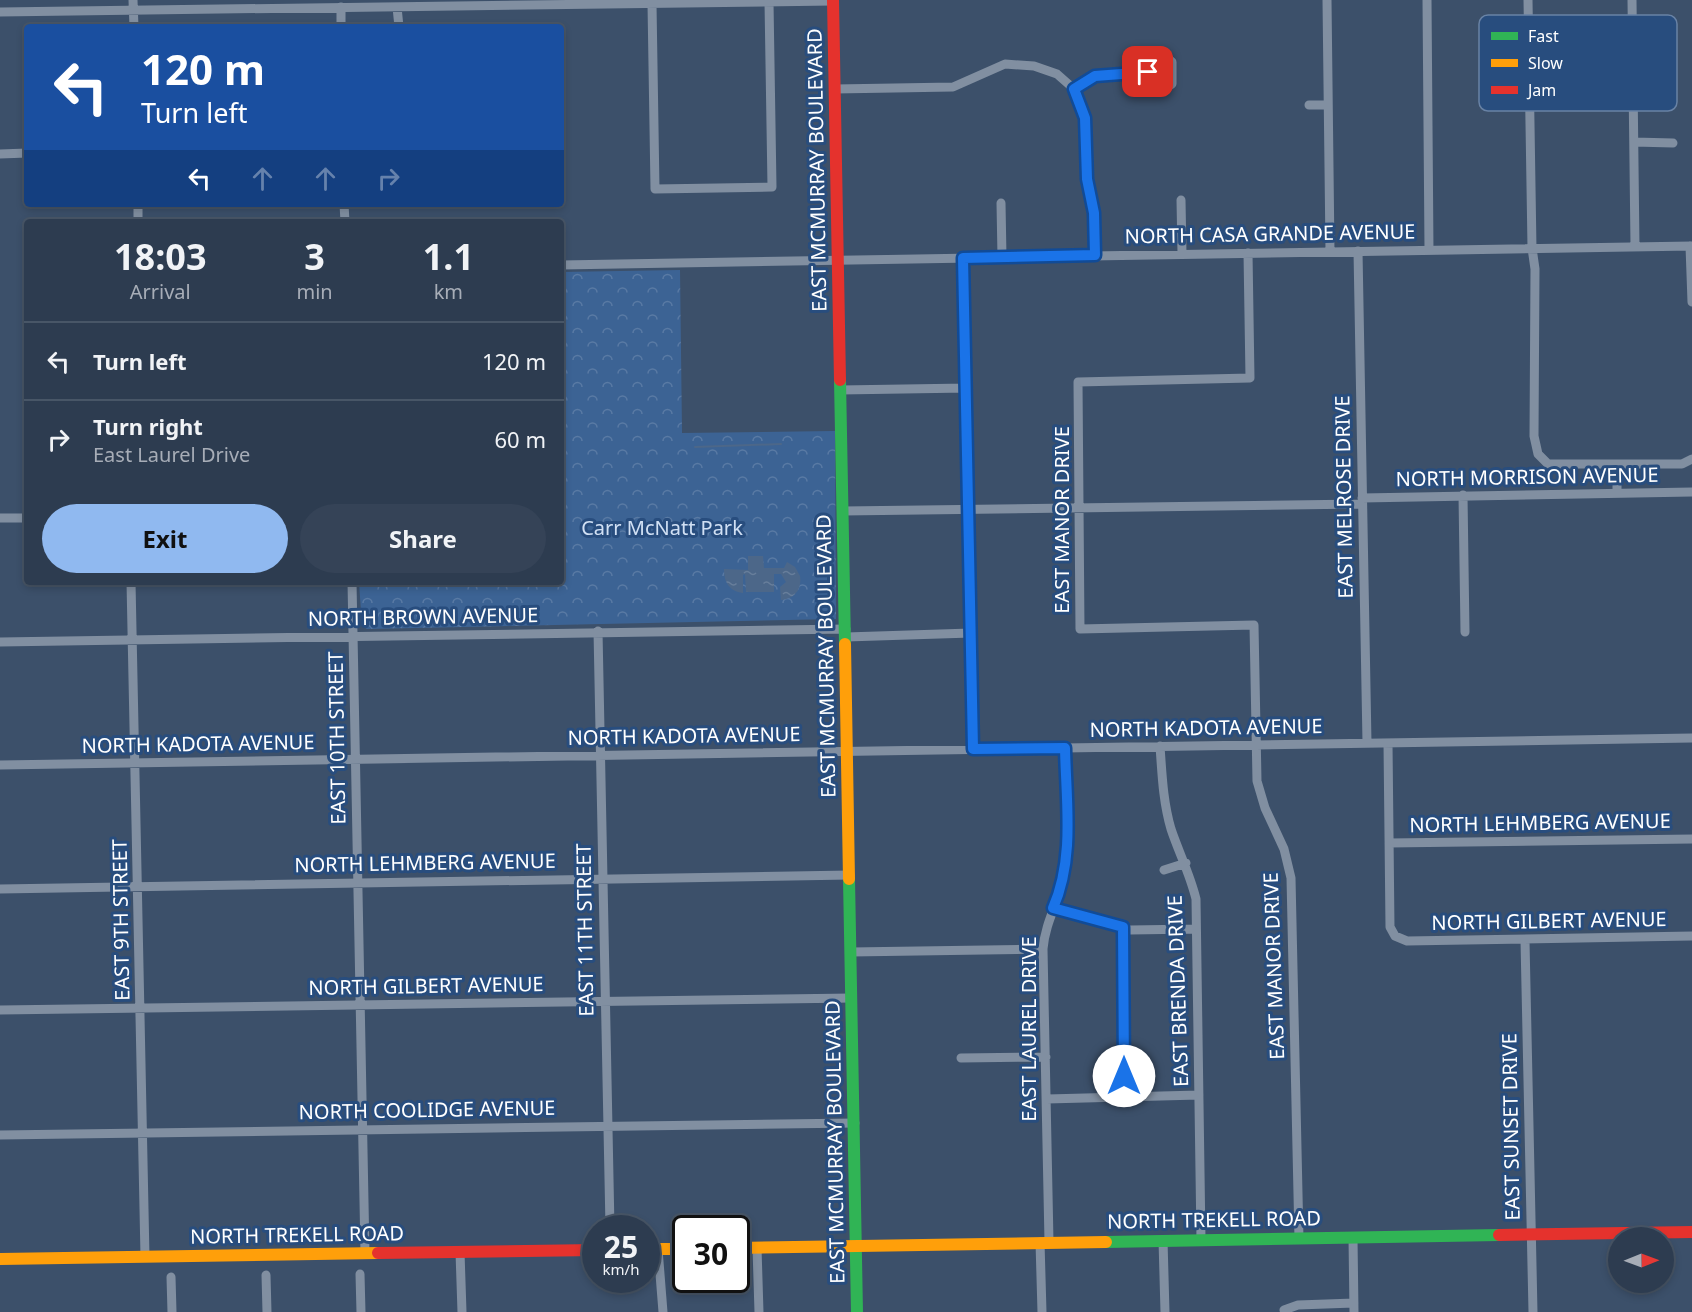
<!DOCTYPE html>
<html lang="en">
<head>
<meta charset="utf-8">
<style>
	body { margin:0; font-family:"Noto Sans",sans-serif; background:#354357; color:#f1f3f6; height:100vh; display:flex; flex-direction:column; font-size:22px; white-space:nowrap }
	* { box-sizing:border-box; margin:0 }
	p { font-size:20px; color:#a7adb7 }
	.icon { flex:none; width:33px; height:33px; fill:none; stroke:currentColor; stroke-width:2; stroke-linecap:round; stroke-linejoin:round }
	.map { position:relative; flex:1; overflow:hidden }
	.sheet { position:absolute; left:24px; top:219px; width:540px; height:366px; display:flex; flex-direction:column; background:#2d3c50; border-radius:6px; box-shadow:0 3px 9px #0003,0 0 0 2px #485667 }
	.sheet>* { flex:none }
	.top-card { position:absolute; left:24px; top:24px; width:540px; height:183px; border-radius:6px; box-shadow:0 3px 9px #0003,0 0 0 2px #485667; background:#1a4fa0; color:#fff; overflow:hidden }
	.needle { width:39px; rotate:89deg }
	.fabs { position:absolute; left:1608px; top:1227px; display:grid; gap:12px }
	.fabs a { display:grid; place-items:center; width:66px; height:66px; border-radius:50%; background:#2d3c50; box-shadow:0 3px 9px #0003,0 0 0 2px #485667; font-size:30px }
	.speed { position:absolute; left:582px; top:1215px; display:flex; gap:12px; font-size:30px; font-weight:700; text-align:center }
	.speed>* { display:grid; place-content:center; width:78px; height:78px; border-radius:50%; background:#2d3c50; box-shadow:0 3px 9px #0003,0 0 0 2px #485667; line-height:1 }
	.speed small { font-size:15px; font-weight:400 }
	.speed .limit { border:3px solid #111; border-radius:9px; background:#fff; color:#111 }
	.pin { position:absolute; display:grid; place-items:center; width:51px; height:51px; color:#fff; margin:-26px; border-radius:12px; box-shadow:0 3px 9px #0006 }
	.me { position:absolute; width:66px; margin:-33px; rotate:0deg; stroke-linejoin:round; filter:drop-shadow(0 0 4px #0008) }
	.turn { display:flex; align-items:center; gap:21px; height:126px; padding:0 18px; font-size:27px }
	.turn .icon { width:78px; height:78px; stroke-width:2.5 }
	.turn b { display:block; font-size:42px; line-height:51px }
	.lanes { display:flex; align-items:center; height:57px; padding:0 18px; background:#0003; justify-content:center; gap:30px; direction:ltr }
	.lanes .off { opacity:.35 }
	.eta { display:flex; justify-content:space-evenly; align-items:center; height:102px; text-align:center }
	.eta b { font-size:36px; font-weight:700; line-height:42px }
	.primary-button { display:flex; gap:12px; margin-top:auto; padding:12px 18px }
	.primary-button a { flex:1; height:69px; border-radius:36px; background:#90b9f0; color:#111; font-size:24px; font-weight:700; line-height:69px; text-align:center }
	.primary-button a+a { background:#354357; color:#f1f3f6 }
	ul { padding:0; list-style:none }
	li { display:flex; align-items:center; gap:18px; height:78px; padding:0 18px; border-top:2px solid #485667 }
	li div { flex:1 }
	li b { display:block; font-size:22px }
	li em { font-style:normal }
	.map>svg:first-child { display:block }
</style>
</head>
<body>
<div class="map">
<svg width="1692" height="1312" viewBox="0 0 1692 1312">
	<defs>
		<pattern id="forest-crowns" width="20" height="18" patternUnits="userSpaceOnUse" patternTransform="scale(1.5)"><rect width="20" height="18" fill="#3c6394"/><path d="M2 6a3 3 0 1 1 6 0M12 15a3 3 0 1 1 6 0" fill="none" stroke="#597aa4"/></pattern>
		<pattern id="water-ripples" width="26" height="14" patternUnits="userSpaceOnUse" patternTransform="scale(1.5)"><rect width="26" height="14" fill="#4c6789"/><path d="M2 4q2-2 4 0t4 0M15 11q2-2 4 0t4 0" fill="none" stroke="#677e9b"/></pattern>
	</defs>
	<rect width="100%" height="100%" fill="#3c506a"/>
	<path fill="url(#forest-crowns)" d="M680 270 682 433 835 431 836 619 367 629 362 626 359 582H561V272Z"/>
	<path fill="url(#water-ripples)" d="M748 556H763L764 568H784L787 562 795 567 800 576C802 589 795 599 781 600L780 587 786 582 781 574H774V592H746L745 574 743 575V593C729 591 724 582 724 569L748 570Z"/>
	<g fill="none" stroke-linecap="round" stroke-linejoin="round">
		<path stroke="#4c6789" stroke-width="2" d="M695 447 781 444"/>
		<path stroke="#818fa1" stroke-width="9" d="M133 0 134 27
			M1327 0 1330 251
			M1427 0 1429 250
			M1528 0 1532 248 1535 269 1534 436 1538 454 1548 464H1682L1692 459
			M1632 0 1635 246
			M652 4 655 189 772 187 769 2
			M341 7V27
			M397 7 399 27
			M0 12 833 1
			M1632 48 1670 46
			M1165 56 1172 62V84L1163 89 1148 72 1154 63Z
			M835 89 953 87 1005 64 1034 66 1057 74 1074 89 1085 118 1087 179 1094 213 1095 255
			M1074 89 1095 76 1148 72
			M1309 105H1328
			M1634 142 1673 143
			M0 154 27 153
			M1181 200 1182 254
			M1001 203 1002 257
			M138 204V222
			M344 204 345 222
			M415 204H487
			M1690 246 1692 302
			M1358 251 1367 743
			M1248 253 1250 378 1078 382 1080 629 1254 625 1257 781 1265 808 1284 849 1291 878 1299 1239
			M963 258 973 749
			M561 265 1692 246
			M840 390 967 388
			M1617 464V493
			M1463 495 1465 632
			M1362 498 1692 492
			M843 511 1362 504
			M0 518H27
			M131 582 145 1257
			M352 582 365 1253
			M598 631 610 1228
			M846 637 971 633
			M0 642 846 629
			M1388 743 1390 927 1395 936 1407 941 1692 936
			M1160 746C1162 774 1163 802 1171 829 1179 853 1190 874 1196 899L1201 1240
			M0 765 1692 738
			M1389 843 1692 839
			M1164 870 1186 863
			M0 889 850 875
			M1053 908 1130 930 1196 929
			M1123 927 1124 1097
			M1525 941 1533 1312
			M851 952 1043 949
			M0 1010 852 998
			M961 1058 1046 1057
			M1047 1099 1199 1095
			M0 1135 855 1123
			M1353 1238 1354 1312
			M1163 1240 1165 1312
			M1040 1242 1042 1312
			M1049 1242 1043 949C1045 923 1058 903 1064 878 1073 843 1066 786 1065 748
			M757 1248 759 1312
			M658 1249 663 1312
			M460 1252 462 1312
			M360 1274 361 1312
			M266 1275 267 1312
			M171 1277 172 1312
			M1284 1310 1298 1305 1354 1303"/>
		<path stroke="#30b455" stroke-width="12" d="M840 380 845 644
			M849 879 857 1312
			M1106 1242 1499 1235"/>
		<path stroke="#ff9f0a" stroke-width="12" d="M845 644 849 879
			M736 1248 1106 1242
			M646 1249H686
			M0 1259 378 1253"/>
		<path stroke="#e5322d" stroke-width="12" d="M833 0 840 380
			M1499 1235 1692 1232
			M378 1253 596 1250"/>
	</g>
	<g fill="none" stroke-linecap="round" stroke-linejoin="round">
		<g stroke="#114b97" stroke-width="15">
			<path id="route" d="M1124 1076 1123 927 1053 908C1075 858 1066 801 1065 748L973 749 963 258 1095 255 1094 213 1087 179 1085 118 1074 89 1095 76 1148 72"/>
		</g>
		<use href="#route" stroke="#1a73e8" stroke-width="10"/>
	</g>
	<g text-anchor="middle" stroke-width="6" stroke-linejoin="round" paint-order="stroke">
		<g font-size="20" fill="#fff" stroke="#284d7e">
			<text transform="translate(817 170) rotate(-91)" y="7">EAST MCMURRAY BOULEVARD</text>
			<text transform="translate(1270 234) rotate(-1)" y="7">NORTH CASA GRANDE AVENUE</text>
			<text transform="translate(1527 477) rotate(-1)" y="7">NORTH MORRISON AVENUE</text>
			<text transform="translate(1344 497) rotate(-91)" y="7">EAST MELROSE DRIVE</text>
			<text transform="translate(1062 520) rotate(-90)" y="7">EAST MANOR DRIVE</text>
			<text transform="translate(423 617) rotate(-1)" y="7">NORTH BROWN AVENUE</text>
			<text transform="translate(826 656) rotate(-91)" y="7">EAST MCMURRAY BOULEVARD</text>
			<text transform="translate(1206 728) rotate(-1)" y="7">NORTH KADOTA AVENUE</text>
			<text transform="translate(684 736) rotate(-1)" y="7">NORTH KADOTA AVENUE</text>
			<text transform="translate(337 738) rotate(-91)" y="7">EAST 10TH STREET</text>
			<text transform="translate(198 744) rotate(-1)" y="7">NORTH KADOTA AVENUE</text>
			<text transform="translate(1540 823) rotate(-1)" y="7">NORTH LEHMBERG AVENUE</text>
			<text transform="translate(425 863) rotate(-1)" y="7">NORTH LEHMBERG AVENUE</text>
			<text transform="translate(121 920) rotate(-91)" y="7">EAST 9TH STREET</text>
			<text transform="translate(1549 921) rotate(-1)" y="7">NORTH GILBERT AVENUE</text>
			<text transform="translate(585 930) rotate(-91)" y="7">EAST 11TH STREET</text>
			<text transform="translate(1274 966) rotate(-92)" y="7">EAST MANOR DRIVE</text>
			<text transform="translate(426 986) rotate(-1)" y="7">NORTH GILBERT AVENUE</text>
			<text transform="translate(1178 991) rotate(-92)" y="7">EAST BRENDA DRIVE</text>
			<text transform="translate(1029 1029) rotate(-90)" y="7">EAST LAUREL DRIVE</text>
			<text transform="translate(427 1110) rotate(-1)" y="7">NORTH COOLIDGE AVENUE</text>
			<text transform="translate(1511 1127) rotate(-91)" y="7">EAST SUNSET DRIVE</text>
			<text transform="translate(835 1142) rotate(-91)" y="7">EAST MCMURRAY BOULEVARD</text>
			<text transform="translate(1214 1220) rotate(-1)" y="7">NORTH TREKELL ROAD</text>
			<text transform="translate(297 1235) rotate(-1)" y="7">NORTH TREKELL ROAD</text>
		</g>
		<g font-size="20" fill="#d1e0f4" stroke="#284d7e">
			<text x="662" y="535">Carr McNatt Park</text>
		</g>
	</g>
	<rect x="1479" y="15" width="198" height="96" rx="9" fill="#284d7e" stroke="#6882a5" stroke-width="1.5"/>
	<rect x="1491" y="32" width="27" height="8" fill="#30b455"/>
	<rect x="1491" y="59" width="27" height="8" fill="#ff9f0a"/>
	<rect x="1491" y="86" width="27" height="8" fill="#e5322d"/>
	<g font-size="16" fill="#fff">
		<text x="1528" y="42">Fast</text>
		<text x="1528" y="69">Slow</text>
		<text x="1528" y="96">Jam</text>
	</g>
</svg>
<div class="fabs">
<a><svg class="needle" viewBox="-14 -14 28 28"><path d="M0-13l5 13h-10z" fill="#e53935"/><path d="M0 13l5-13h-10z" fill="#a7adb7"/></svg></a>
</div>
<div class="speed"><div>25<small>km/h</small></div><div class="limit">30</div></div>
<div class="pin" style="left:1148px;top:72px;background:#d93025"><svg class="icon" aria-label="arrive" viewBox="0 0 24 24"><path d="M6 21V4h12l-3 4 3 4H6"/></svg></div>
<svg class="me" style="left:1124px;top:1076px" viewBox="-20 -20 40 40"><circle r="19" fill="#fff"/><path d="M0-13L10 11 0 6-10 11z" fill="#1a73e8"/></svg>
<div class="top-card">
<div class="turn"><svg class="icon" aria-label="left" viewBox="0 0 24 24"><path d="M17 20v-9H6M10 6l-5 5 5 5"/></svg><div><b>120 m</b>Turn left</div></div>
<div class="lanes"><svg class="icon" aria-label="left" viewBox="0 0 24 24"><path d="M17 20v-9H6M10 6l-5 5 5 5"/></svg><svg class="icon off" aria-label="ahead" viewBox="0 0 24 24"><path d="M12 20V5M6 11l6-6 6 6"/></svg><svg class="icon off" aria-label="ahead" viewBox="0 0 24 24"><path d="M12 20V5M6 11l6-6 6 6"/></svg><svg class="icon off" aria-label="right" viewBox="0 0 24 24"><path d="M7 20v-9h11M14 6l5 5-5 5"/></svg></div>
</div>
<section class="sheet">
<div class="eta">
<div><b>18:03</b><p>Arrival</p></div>
<div><b>3</b><p>min</p></div>
<div><b>1.1</b><p>km</p></div>
</div>
<ul>
<li><svg class="icon" aria-label="left" viewBox="0 0 24 24"><path d="M17 20v-9H6M10 6l-5 5 5 5"/></svg><div><b>Turn left</b></div><em>120 m</em></li>
<li><svg class="icon" aria-label="right" viewBox="0 0 24 24"><path d="M7 20v-9h11M14 6l5 5-5 5"/></svg><div><b>Turn right</b><p>East Laurel Drive</p></div><em>60 m</em></li>
</ul>
<div class="primary-button"><a>Exit</a><a>Share</a></div>
</section>
</div>
</body>
</html>
